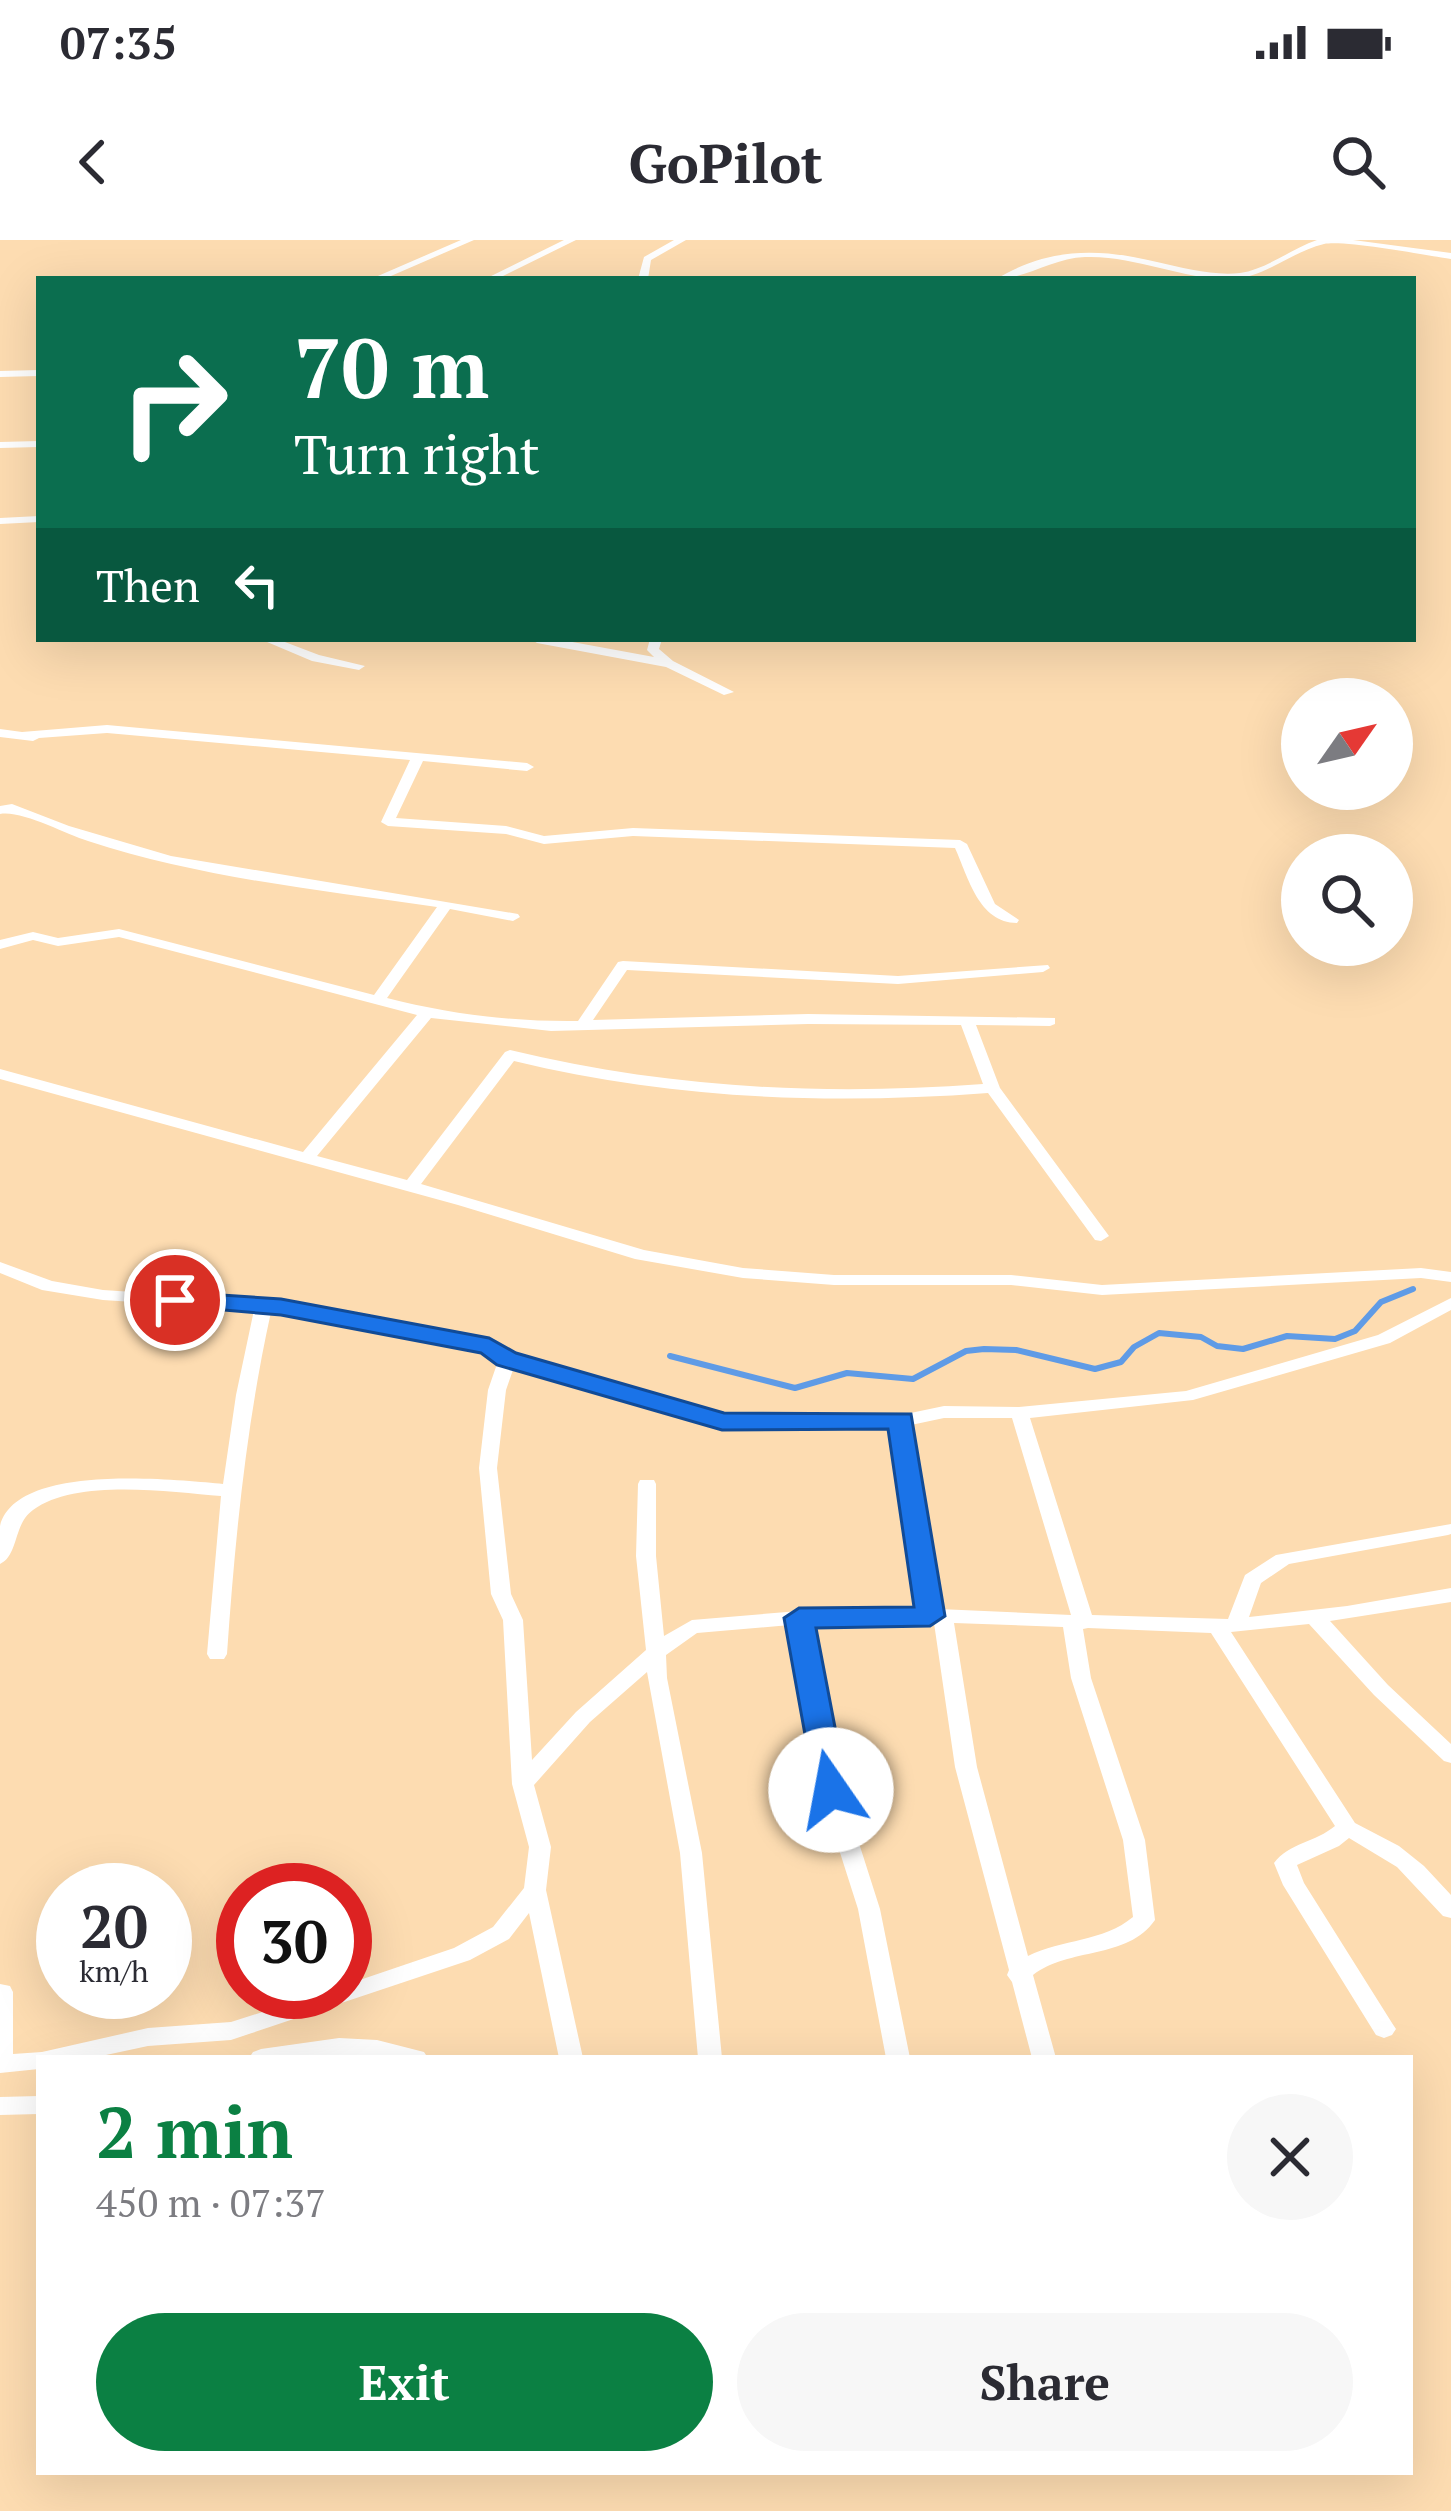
<!DOCTYPE html>
<html lang="en">
<head>
<meta charset="utf-8">
<style>
	body { margin:0; font-family:"PT Serif",serif; background:#f7f7f7; color:#2b2b33; height:100vh; display:flex; flex-direction:column; font-size:45px; white-space:nowrap }
	* { box-sizing:border-box; margin:0 }
	p { font-size:39px; color:#7c7c81 }
	.icon { flex:none; width:66px; height:66px; fill:none; stroke:currentColor; stroke-width:2; stroke-linecap:round; stroke-linejoin:round }
	.map { position:relative; flex:1; overflow:hidden }
	.side { position:absolute; left:36px; top:1815px; width:1377px; height:420px; display:flex; flex-direction:column; background:#fff; border-radius:0px; box-shadow:0 12px 48px #0002 }
	.side>* { flex:none }
	.top-card { position:absolute; left:36px; top:36px; width:1380px; height:366px; border-radius:0px; box-shadow:0 12px 48px #0002; background:#0b6e4f; color:#fff; overflow:hidden }
	.needle { width:78px; rotate:56deg }
	.tools { position:absolute; left:1281px; top:438px; display:grid; gap:24px }
	.tools a { display:grid; place-items:center; width:132px; height:132px; border-radius:50%; background:#fff; box-shadow:0 12px 48px #0002; font-size:60px }
	.speed { position:absolute; left:36px; top:1623px; display:flex; gap:24px; font-size:60px; font-weight:700; text-align:center }
	.speed>* { display:grid; place-content:center; width:156px; height:156px; border-radius:50%; background:#fff; box-shadow:0 12px 48px #0002; line-height:1 }
	.speed small { font-size:30px; font-weight:400 }
	.speed .limit { border:18px solid #d22; background:#fff; color:#111 }
	.pin { position:absolute; display:grid; place-items:center; width:102px; height:102px; color:#fff; margin:-51px; border:6px solid #fff; border-radius:50%; box-shadow:0 3px 12px #0007 }
	.me { position:absolute; width:132px; margin:-66px; rotate:348deg; stroke-linejoin:round; filter:drop-shadow(0 0 9px #0008) }
	.turn { display:flex; align-items:center; gap:42px; height:252px; padding:0 60px; font-size:54px }
	.turn .icon { width:156px; height:156px; stroke-width:2.5 }
	.turn b { display:block; font-size:84px; line-height:102px }
	.then { display:flex; align-items:center; height:114px; padding:0 60px; background:#0003; gap:24px; font-size:45px }
	.round { display:grid; place-items:center; flex:none; width:126px; height:126px; border-radius:63px; background:#f7f7f7 }
	.headline { display:flex; align-items:center; justify-content:space-between; height:204px; padding:0 60px }
	h1 { font-size:72px; font-weight:700; line-height:90px; color:#0b8043 }
	.button { display:flex; gap:24px; margin-top:auto; padding:24px 60px }
	.button a { flex:1; height:138px; border-radius:72px; background:#0b8043; color:#fff; font-size:48px; font-weight:700; line-height:138px; text-align:center }
	.button a+a { background:#f7f7f7; color:#2b2b33 }
	.status { display:flex; justify-content:space-between; align-items:center; height:84px; padding:0 60px; background:#fff; direction:ltr }
	.status svg { height:33px; fill:currentColor }
	header { display:flex; justify-content:space-between; align-items:center; height:156px; padding:0 60px; background:#fff; font-size:54px; font-weight:700 }
	.map>svg:first-child { display:block }
</style>
</head>
<body>
<div class="status"><b>07:35</b><svg viewBox="0 0 49 12"><path d="M0 12V9h3v3zM5 12V6h3v6zM10 12V3h3v9zM15 12V0h3v12zM26 1h20v11H26zM47 4h2v5h-2z"/></svg></div>
<header><svg class="icon" aria-label="back" viewBox="0 0 24 24"><path d="M15 5l-7 7 7 7"/></svg>GoPilot<svg class="icon" aria-label="search" viewBox="0 0 24 24"><circle cx="10" cy="10" r="6"/><path d="M15 15l6 6"/></svg></header>
<div class="map">
<svg width="1451" height="2271" viewBox="0 0 1451 2271">
	<rect width="100%" height="100%" fill="#fddcb1"/>
	<g fill="none" stroke-linecap="round" stroke-linejoin="round">
		<path stroke="#5f9be6" stroke-width="6" d="M670 1116 795 1148 847 1133 913 1139 966 1111 984 1109 1016 1110 1095 1129 1121 1122 1134 1107 1159 1093 1201 1097 1217 1106 1243 1109 1287 1096 1335 1099 1355 1091 1381 1062 1413 1049"/>
		<path fill="#fff" fill-rule="evenodd" d="M461 0H474L384 39H371Z
			M564 0H576L497 39H485Z
			M674 0H686L651 20 648 39H638L644 17Z
			M1317 0H1353L1451 13V19C1423 15 1346 0 1324 4 1290 12 1266 38 1230 39 1180 39 1134 15 1085 17 1053 18 1026 39 996 39 1050 7 1099 8 1157 22 1184 28 1213 36 1240 33 1267 29 1291 9 1317 0Z
			M39 130V136L0 137V131Z
			M39 201V207L0 208V202Z
			M39 276V282L0 284V278Z
			M260 399H277L319 415 365 426 359 430 312 421Z
			M531 399H556L654 417 647 410 650 399H662L659 409 673 421 734 452 724 455 666 427 537 403Z
			M107 485 527 523 534 527 527 531 423 521 396 578 506 586 544 596 633 588 960 600 967 604 995 664 1019 680 1017 683C979 683 968 637 955 608L633 596 544 604 506 594 388 586 381 582 410 520 107 493 39 498 33 501 0 497V489L22 492Z
			M12 564 69 586 171 616 518 674 520 677 513 681 450 669 387 758C449 774 514 782 578 781L618 722 623 721 898 736 1048 725 1050 728 1043 732 898 744 627 730 593 780 808 774 1055 778V784L1050 786 976 785 1000 848 1109 996 1101 1001 1095 1000 988 853C827 865 671 859 514 821L421 944 644 1010 743 1028 834 1035H1011L1102 1045 1421 1028 1451 1032V1042L1421 1038 1102 1055 1011 1045H834L743 1038 635 1019 458 965 0 839V829L303 912 417 775 119 697 58 706 33 700 0 709V700L33 692 58 698 119 689 374 755 437 667C320 650 201 638 88 601 65 594 22 570 0 574V566ZM431 778 551 791 808 784 961 785 983 844C822 856 667 848 510 810L505 812 407 940 317 916Z
			M0 1022 52 1041 103 1050 281 1062 489 1101 513 1115 723 1175H901L944 1166 1019 1167 1186 1151 1378 1095 1451 1058V1070L1390 1103 1193 1160 1030 1178 1092 1375 1228 1379 1245 1335 1276 1315 1451 1284V1294L1448 1295 1289 1324 1261 1343 1249 1377 1347 1366 1451 1348V1362L1330 1381 1388 1445 1451 1504V1523L1444 1521 1374 1455 1309 1384 1231 1392 1355 1583 1399 1606 1424 1626 1451 1655V1678L1443 1676 1397 1627 1349 1598 1339 1606 1297 1625 1304 1643 1392 1783 1396 1789 1392 1795 1384 1798 1376 1795 1283 1645 1274 1623C1289 1603 1316 1602 1335 1586L1211 1393 1088 1388 1083 1389 1091 1438 1145 1600 1155 1680C1127 1720 1069 1707 1033 1735L1056 1818H1032L1012 1742 1007 1735 1009 1730 955 1527 934 1383 810 1384 842 1550 880 1669 910 1818H886L858 1669 820 1550 790 1385 697 1393 666 1415 667 1438 702 1613 722 1818H698L680 1613 647 1432 590 1482 534 1545 551 1607 546 1650 583 1818H559L529 1673 509 1699 470 1720 231 1800 148 1806 92 1818H39V1829L0 1833V1744L10 1746 13 1752V1814L42 1812 148 1788 231 1782 326 1752H345V1745L454 1708 493 1687 524 1648 529 1607 512 1544 503 1380 491 1354 479 1228 488 1150 498 1121 483 1110 271 1072C246 1185 235 1299 227 1414L224 1419H210L207 1414 221 1256C170 1252 76 1238 33 1270 13 1284 19 1315 0 1324 0 1313 0 1297 0 1286 16 1222 175 1240 223 1244L236 1155 254 1070 103 1060 42 1050 0 1033ZM514 1127 722 1187H893L919 1370 799 1371 692 1380 664 1396 656 1316V1244L654 1240H640L638 1244 636 1316 646 1410 576 1472 532 1520 523 1380 511 1354 497 1228 506 1150ZM944 1178H1012L1071 1375 939 1369 911 1185ZM954 1383 1063 1387 1071 1438 1123 1600 1133 1677C1103 1702 1062 1699 1028 1716L977 1527Z
			M339 1798 377 1800 424 1812 428 1818H249L253 1812 261 1809Z
			M39 1856V1874L0 1875V1857Z"/>
	</g>
	<path fill="#1a73e8" stroke="#114b97" stroke-width="3" d="M175 1052 281 1059 489 1098 516 1113 724 1173 911 1174 945 1376 930 1386 816 1388 847 1550 843 1558H820L815 1550 784 1378 799 1368 914 1367 888 1189 722 1190 497 1125 481 1113 281 1075 166 1065 162 1060 166 1054Z"/>
</svg>
<div class="tools">
<a><svg class="needle" viewBox="-14 -14 28 28"><path d="M0-13l5 13h-10z" fill="#e53935"/><path d="M0 13l5-13h-10z" fill="#7c7c81"/></svg></a>
<a><svg class="icon" aria-label="search" viewBox="0 0 24 24"><circle cx="10" cy="10" r="6"/><path d="M15 15l6 6"/></svg></a>
</div>
<div class="speed"><div>20<small>km/h</small></div><div class="limit">30</div></div>
<div class="pin" style="left:175px;top:1060px;background:#d93025"><svg class="icon" aria-label="arrive" viewBox="0 0 24 24"><path d="M6 21V4h12l-3 4 3 4H6"/></svg></div>
<svg class="me" style="left:831px;top:1550px" viewBox="-20 -20 40 40"><circle r="19" fill="#fff"/><path d="M0-13L10 11 0 6-10 11z" fill="#1a73e8"/></svg>
<div class="top-card">
<div class="turn"><svg class="icon" aria-label="right" viewBox="0 0 24 24"><path d="M7 20v-9h11M14 6l5 5-5 5"/></svg><div><b>70 m</b>Turn right</div></div>
<div class="then">Then<svg class="icon" aria-label="left" viewBox="0 0 24 24"><path d="M17 20v-9H6M10 6l-5 5 5 5"/></svg></div>
</div>
<section class="side">
<div class="headline"><div><h1>2 min</h1><p>450 m · 07:37</p></div><a class="round"><svg class="icon" aria-label="close" viewBox="0 0 24 24"><path d="M6 6l12 12M18 6L6 18"/></svg></a></div>
<div class="button"><a>Exit</a><a>Share</a></div>
</section>
</div>
</body>
</html>
